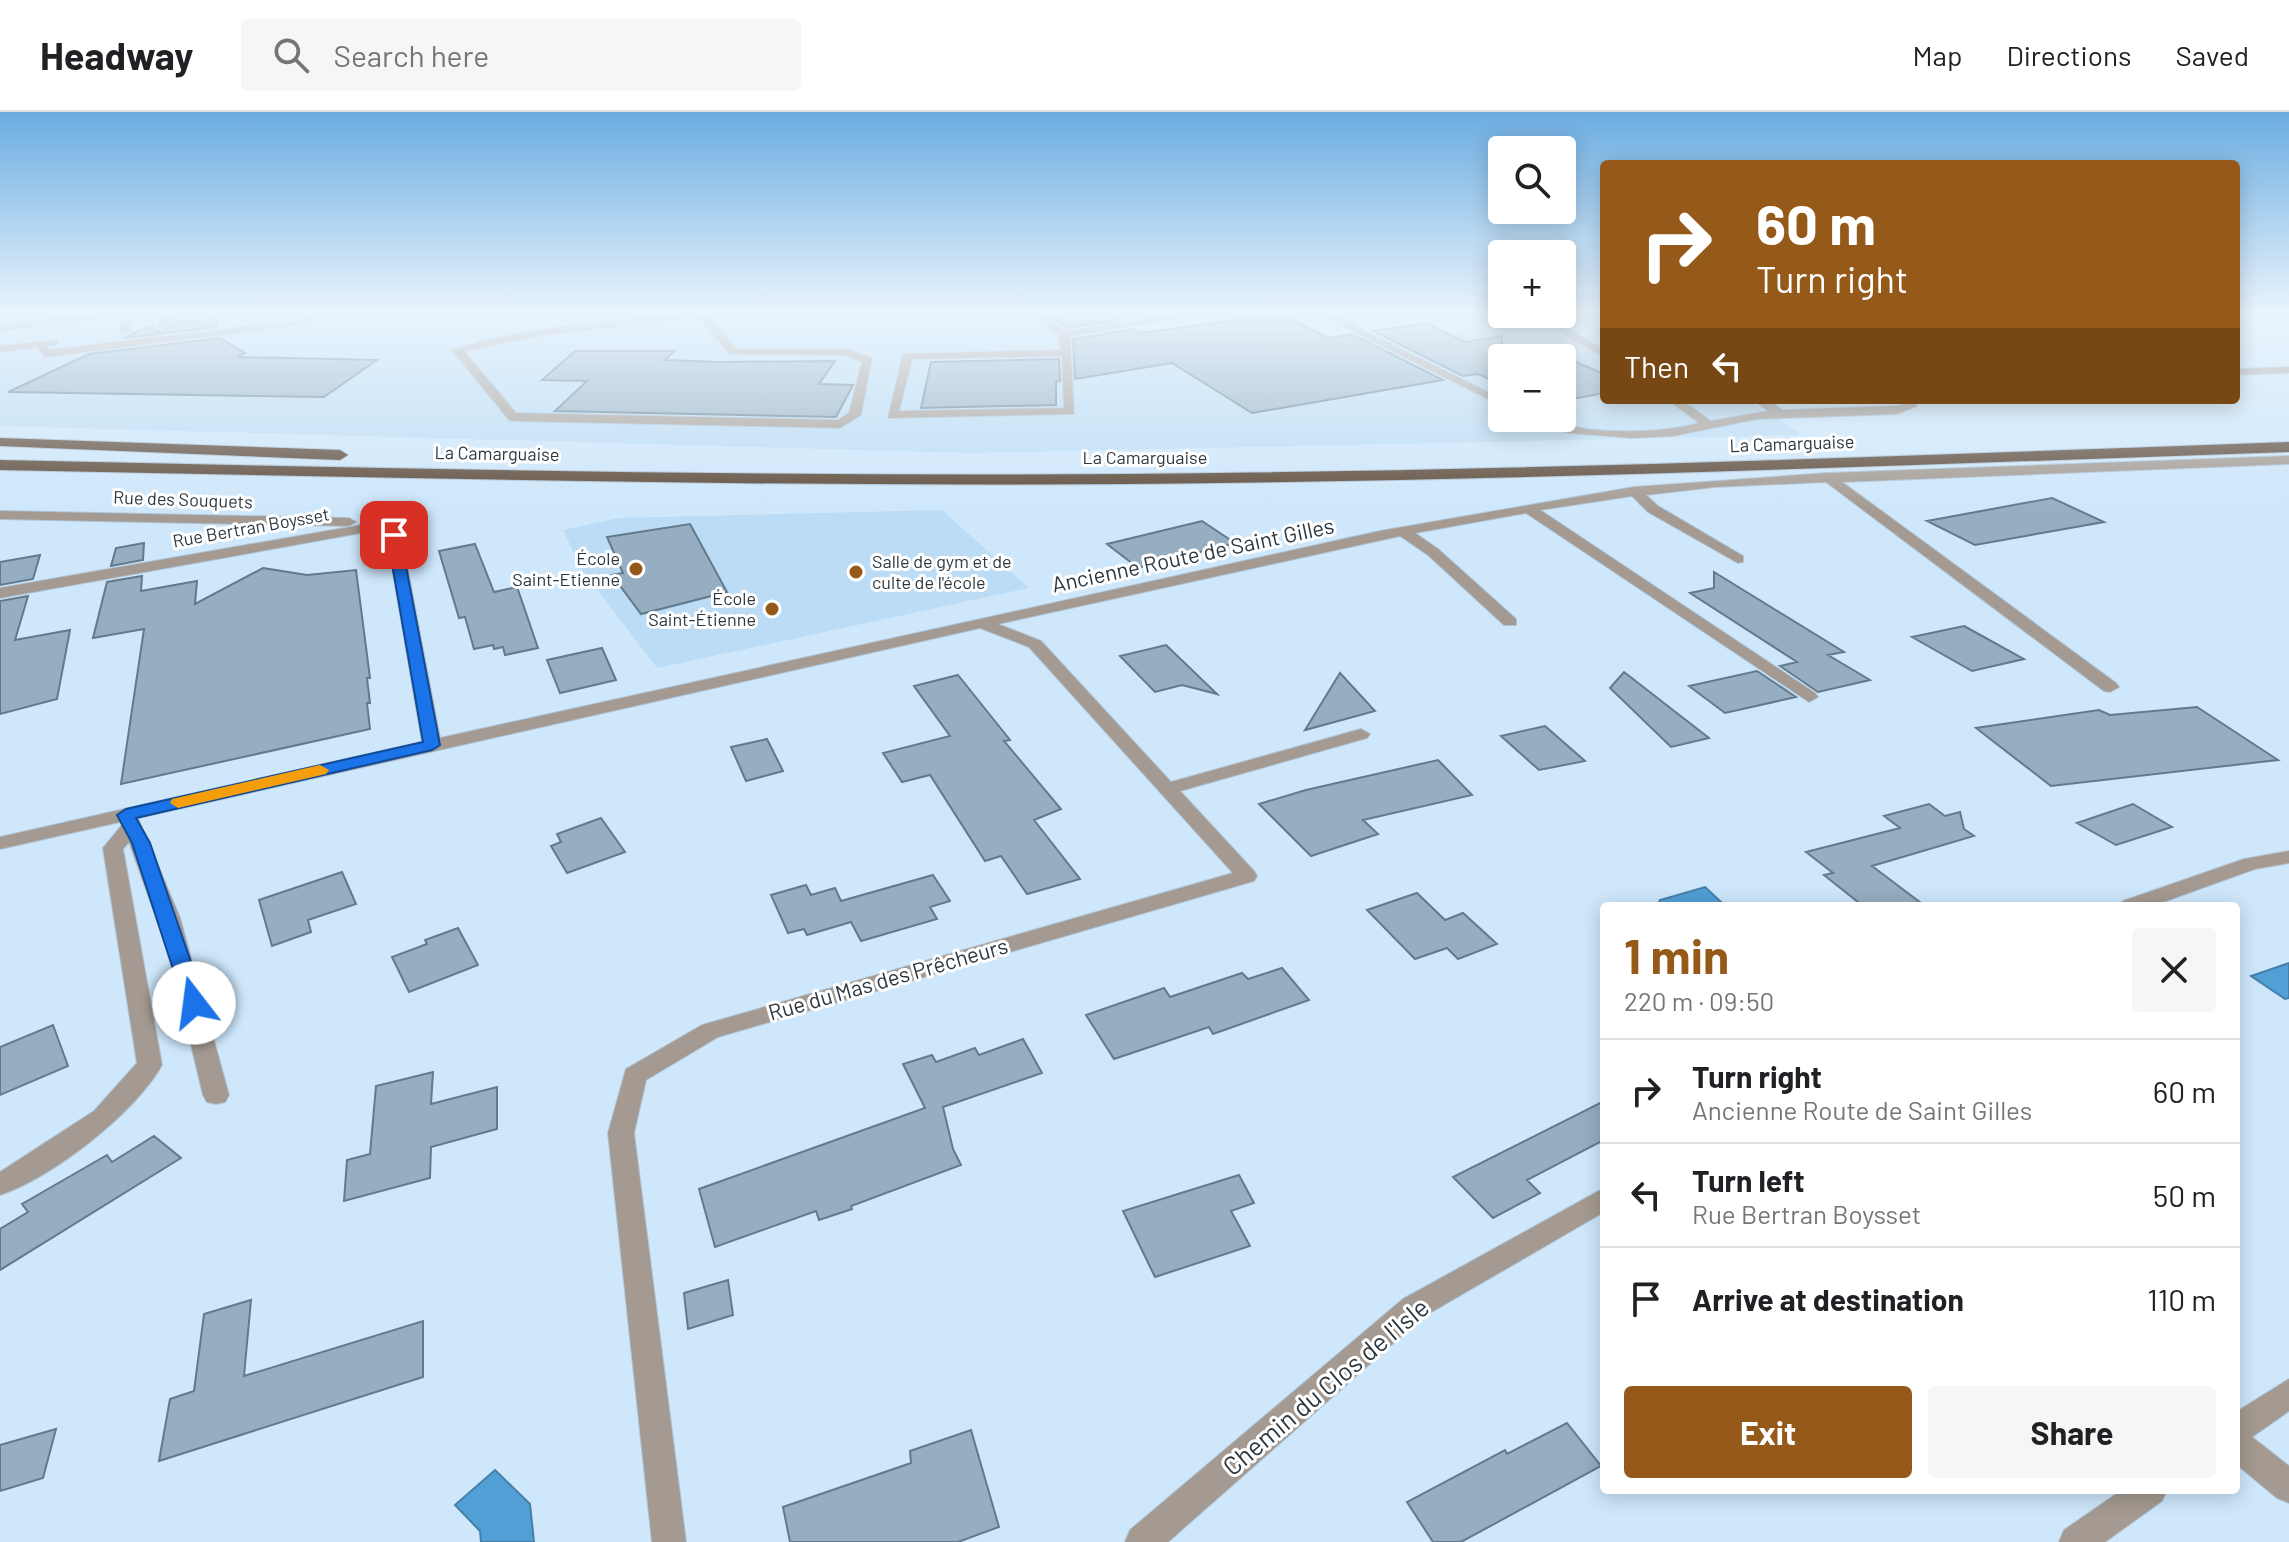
<!DOCTYPE html>
<html lang="en">
<head>
<meta charset="utf-8">
<style>
	body { margin:0; font-family:Barlow,sans-serif; background:#f6f6f6; color:#202124; height:100vh; display:flex; flex-direction:column; font-size:30px; white-space:nowrap }
	* { box-sizing:border-box; margin:0 }
	p { font-size:26px; color:#757577 }
	.icon { flex:none; width:44px; height:44px; fill:none; stroke:currentColor; stroke-width:2; stroke-linecap:round; stroke-linejoin:round }
	.map { position:relative; flex:1; overflow:hidden }
	.drawer { position:absolute; left:1600px; top:790px; width:640px; height:592px; display:flex; flex-direction:column; background:#fff; border-radius:8px; box-shadow:0 4px 20px #0003 }
	.drawer>* { flex:none }
	.banner { position:absolute; left:1600px; top:48px; width:640px; height:244px; border-radius:8px; box-shadow:0 4px 20px #0003; background:#955a1a; color:#fff; overflow:hidden }
	.tools { position:absolute; left:1488px; top:24px; display:grid; gap:16px }
	.tools a { display:grid; place-items:center; width:88px; height:88px; border-radius:8px; background:#fff; box-shadow:0 4px 20px #0003; font-size:40px }
	.pin { position:absolute; display:grid; place-items:center; width:68px; height:68px; color:#fff; margin:-34px; border-radius:16px; box-shadow:0 4px 12px #0006 }
	.me { position:absolute; width:88px; margin:-44px; rotate:345deg; stroke-linejoin:round; filter:drop-shadow(0 0 6px #0008) }
	.turn { display:flex; align-items:center; gap:28px; height:168px; padding:0 24px; font-size:36px }
	.turn .icon { width:104px; height:104px; stroke-width:2.5 }
	.turn b { display:block; font-size:56px; line-height:68px }
	.then { display:flex; align-items:center; height:76px; padding:0 24px; background:#0003; gap:16px; font-size:30px }
	.round { display:grid; place-items:center; flex:none; width:84px; height:84px; border-radius:8px; background:#f6f6f6 }
	.summary { display:flex; align-items:center; justify-content:space-between; height:136px; padding:0 24px }
	h1 { font-size:48px; font-weight:700; line-height:60px; color:#955a1a }
	.button { display:flex; gap:16px; margin-top:auto; padding:16px 24px }
	.button a { flex:1; height:92px; border-radius:8px; background:#955a1a; color:#fff; font-size:32px; font-weight:700; line-height:92px; text-align:center }
	.button a+a { background:#f6f6f6; color:#202124 }
	ul { padding:0; list-style:none }
	li { display:flex; align-items:center; gap:24px; height:104px; padding:0 24px; border-top:2px solid #e0e0e0 }
	li div { flex:1 }
	li b { display:block; font-size:30px }
	li em { font-style:normal }
	header { display:flex; align-items:center; gap:48px; box-sizing:border-box; height:112px; padding:0 40px; background:#fff; border-bottom:2px solid #e0e0e0 }
	header strong { font-size:38px }
	nav { display:flex; gap:44px; margin-inline-start:auto; font-size:28px }
	.search { width:560px; height:72px; background:#f6f6f6; display:flex; align-items:center; gap:20px; box-sizing:border-box; padding:0 28px; border-radius:8px; color:#757577; font-size:30px }
	.map>svg:first-child { display:block }
</style>
</head>
<body>
<header>
<strong>Headway</strong>
<div class="search"><svg class="icon" aria-label="search" viewBox="0 0 24 24"><circle cx="10" cy="10" r="6"/><path d="M15 15l6 6"/></svg>Search here</div>
<nav><a>Map</a><a>Directions</a><a>Saved</a></nav>
</header>
<div class="map">
<svg width="2289" height="1430" viewBox="0 0 2289 1430">
	<rect width="100%" height="100%" fill="#cee7fb"/>
	<path fill="#bbdcf4" fill-rule="evenodd" d="M0 200H712L727 218 887 200H1032L1083 228 1147 217 1216 260 1473 218 1431 200H1604V288H1748L1802 323 972 341 0 314ZM1502 246H1562V306H1502Z
		M942 398 1029 476 657 556 581 456 563 418 619 406Z"/>
	<path fill="#519fd5" stroke="#4680a8" stroke-width="2" d="M1705 775 1722 791 1710 794H1657L1660 788Z
		M2289 851V886L2285 887 2251 864Z
		M495 1358 530 1392 534 1430H481L480 1419 455 1393Z"/>
	<path fill="#96aec1" stroke="#637a8b" stroke-width="2" d="M179 200H216L217 215 124 226 153 213V218L162 221 168 216 174 203Z
		M1046 200H1108L1120 208 1067 216Z
		M1281 202 1329 226 1352 222 1443 268 1252 301 1172 251 1075 267 1073 227 1134 217 1140 221Z
		M1426 211 1465 230 1502 224V273L1478 262 1463 264 1373 219Z
		M220 226 245 241 237 245 377 248 324 285 8 280 89 242Z
		M575 239H674L665 248 719 250 835 249 819 272 853 273 836 305 555 299 587 269 542 268Z
		M1562 244 1604 262V281L1562 289Z
		M1059 247 1060 269 1056 270V293L921 296 931 250Z
		M2052 386 2104 410 1975 433 1927 409Z
		M1202 409 1235 431 1138 456 1107 432Z
		M690 412 727 480 641 502 612 463 623 461 607 425Z
		M144 431 143 448 111 454 116 436Z
		M475 432 494 480 517 475 538 536 505 543 503 535 494 537 493 533 474 537 465 505 459 506 439 439Z
		M40 443 33 467 0 473V450Z
		M263 456 307 463 356 458 370 566H367L370 591H367L370 617 121 672 144 517 93 526 107 470 142 464 141 479 197 469 195 492Z
		M1714 460 1844 540 1828 543 1870 568 1818 580 1780 554 1797 550 1690 481 1714 476Z
		M28 484 15 528 70 518 57 587 0 602V489Z
		M1964 514 2024 547 1972 559 1912 525Z
		M1166 533 1217 582 1182 573 1155 580 1120 544Z
		M602 536 616 568 560 581 547 548Z
		M1757 559 1796 585 1725 601 1689 574Z
		M1624 560 1709 626 1671 635 1610 576Z
		M1340 561 1375 599 1305 618Z
		M958 563 1010 628 1004 629 1061 697 1034 708 1080 767 1027 782 1001 744 985 749 930 663 902 670 883 641 950 624 914 574Z
		M2197 595 2278 648 2051 674 1976 616 2099 598 2110 603Z
		M1545 614 1585 649 1539 658 1501 624Z
		M767 627 783 659 746 669 731 635Z
		M1438 648 1472 683 1363 708 1378 722 1311 744 1259 692 1306 678Z
		M1929 692 1945 704 1960 700 1964 717 1974 724 1872 754 1925 794H1863L1824 763 1833 761 1806 740 1900 716 1884 704Z
		M2133 692 2172 715 2116 733 2077 711Z
		M601 706 625 740 567 761 551 734 561 730 557 722Z
		M342 760 356 792 308 808 311 820 272 834 259 788Z
		M933 763 950 789 930 795 937 807 861 829 851 810 807 823 804 817 788 821 771 783 806 773 811 783 835 776 841 789Z
		M1417 781 1445 808 1463 801 1497 832 1458 847 1447 836 1415 847 1367 798Z
		M458 816 478 853 409 880 392 845 427 832 425 828Z
		M1282 856 1309 888 1213 922 1209 915 1114 947 1086 903 1164 876 1170 885 1242 861 1248 867Z
		M53 913 68 954 0 983V935Z
		M1023 927 1042 961 943 995 953 1037 961 1053 851 1094 852 1097 819 1108 816 1099 715 1135 699 1077 925 996 903 952 932 943 936 950 975 936 979 943Z
		M433 960 431 992 497 975V1017L431 1035 430 1066 344 1089 347 1048 370 1042 376 974Z
		M1604 989V1028L1527 1068 1540 1081 1493 1106 1453 1065Z
		M154 1024 181 1046 0 1158V1117L28 1100 22 1092 107 1043 112 1050Z
		M1239 1063 1254 1091 1231 1099 1250 1134 1155 1165 1123 1099Z
		M728 1168 733 1203 688 1217 684 1181Z
		M251 1188 244 1264 423 1209V1265L159 1349 170 1287 194 1279 204 1202Z
		M1567 1311 1601 1354 1461 1430H1433L1407 1390 1505 1338 1507 1342Z
		M56 1317 43 1366 0 1379V1333Z
		M971 1318 999 1415 958 1430H790L783 1395 911 1351 910 1339Z"/>
	<g fill="none" stroke-linecap="round" stroke-linejoin="round">
		<g stroke="#aec4d6" stroke-width="2">
			<path id="minor" d="M103 200H134L129 222 120 220 123 204 0 219V213Z
				M162 200H172L165 215 160 218 155 215Z
				M306 200H316L314 211 45 245 37 235 0 240V234L58 228V232L47 234 49 238 305 207Z
				M691 200 708 203 737 237H846L872 246 861 303 840 316 513 309 509 308 452 238 486 228 544 217ZM690 206 701 208 730 242 845 243 862 250 849 301 838 308 516 301 464 239 544 223Z
				M1029 200H1041L1066 219 1193 200H1220L1070 224 1074 302 888 306 903 242 1061 238 1059 223ZM1062 244 1064 296 899 299 912 247Z
				M1314 200H1327L1502 287V294Z
				M1541 204H1549L1604 238V246L1541 208Z
				M2289 255V261L2236 263V257Z
				M1668 288H1682L1711 309 1768 299 1753 288H1767L1783 298 1896 294 1903 293 1899 288H1912L1917 294 1897 302 1758 307 1673 324 1632 326 1568 321 1527 306C1548 306 1567 314 1588 317 1625 321 1663 320 1699 311Z
				M2289 344V352L1842 370 2116 571 2119 575 2110 580 2104 579 1826 370 1715 375 1646 383 1658 394 1743 444V450L1738 451 1648 400 1632 384 1540 398 1815 581 1818 585 1809 590 1526 401 1415 421 1438 437 1516 507V513H1504L1428 443 1400 424 998 512 1041 529 1171 670 1361 617 1370 622 1367 626 1180 679 1254 759 1257 764 1254 769 718 925 646 968 634 1021 686 1430H652L608 1021 626 957 702 913 1233 761 1029 535 980 516 138 706 180 806 229 983 225 990 216 992 207 990 203 983 169 841 129 730 123 737 162 953C135 1001 52 1066 0 1083V1060L94 999 137 951 103 736 122 713 120 710 0 737V725L422 630 387 425 379 421H361L0 486V476L361 413 386 414 401 423 440 626 1380 419 1634 375 1827 361Z
				M0 399 349 406 356 410 349 414 0 407Z
				M2289 739V751L2255 757 2152 794H2120L2123 789 2244 747Z
				M1604 1076V1100L1423 1205 1168 1430H1125L1130 1418 1403 1187Z
				M2289 1267V1299L2252 1325 2289 1354V1391L2277 1386 2236 1352V1300Z
				M2122 1378H2167L2162 1389 2105 1430H2059L2064 1418Z"/>
		</g>
		<g stroke="#aec4d6" stroke-width="2">
			<path id="highway" d="M0 326 340 338 348 343 340 348 0 334Z
				M2289 330V340C1902 353 1515 369 1127 372 752 375 376 365 0 358V348C376 356 752 365 1127 362 1515 359 1902 344 2289 330Z"/>
		</g>
		<use href="#minor" fill="#a49a91" fill-rule="evenodd"/>
		<use href="#highway" fill="#5c4837" fill-rule="evenodd"/>
	</g>
	<linearGradient id="sky" x2="0" y2="1"><stop stop-color="#6bace0"/><stop offset="0.5" stop-color="#e9f4fd"/><stop offset="1" stop-color="#e9f4fd" stop-opacity="0"/></linearGradient>
	<rect width="2289" height="400" fill="url(#sky)"/>
	<path fill="#1a73e8" stroke="#114b97" stroke-width="2" d="M394 420 400 423 440 633 432 638 136 706 150 731 205 891 202 897H186L132 731 117 703 126 697 423 630 387 423Z"/>
	<path fill="#f59e0b" d="M320 653 329 658 326 662 178 696 170 691 172 687Z"/>
	<g fill="#955a1a" stroke="#fff" stroke-width="3">
		<circle cx="636" cy="457" r="8"/>
		<circle cx="856" cy="460" r="8"/>
		<circle cx="772" cy="497" r="8"/>
	</g>
	<g text-anchor="middle" stroke-width="6" stroke-linejoin="round" paint-order="stroke">
		<g font-size="18" fill="#2e3840" stroke="#fff">
			<text transform="translate(1792 332) rotate(-2)" y="6">La Camarguaise</text>
			<text transform="translate(497 342) rotate(1)" y="6">La Camarguaise</text>
			<text x="1145" y="352">La Camarguaise</text>
			<text transform="translate(183 388) rotate(2)" y="6">Rue des Souquets</text>
			<text transform="translate(251 416) rotate(-10)" y="6">Rue Bertran Boysset</text>
		</g>
		<g font-size="18" fill="#2e3840" stroke="#fff" text-anchor="end">
			<text x="620" y="453">École<tspan x="620" dy="21">Saint-Etienne</tspan></text>
			<text x="872" y="456" text-anchor="start">Salle de gym et de<tspan x="872" dy="21">culte de l'école</tspan></text>
			<text x="756" y="493">École<tspan x="756" dy="21">Saint-Étienne</tspan></text>
		</g>
		<g font-size="22" fill="#2e3840" stroke="#fff">
			<text transform="translate(1193 443) rotate(-12)" y="8">Ancienne Route de Saint Gilles</text>
			<text transform="translate(888 867) rotate(-16)" y="8">Rue du Mas des Prêcheurs</text>
		</g>
		<g font-size="26" fill="#2e3840" stroke="#fff">
			<text transform="translate(1326 1275) rotate(-40)" y="9">Chemin du Clos de l'Isle</text>
		</g>
	</g>
</svg>
<div class="tools">
<a><svg class="icon" aria-label="search" viewBox="0 0 24 24"><circle cx="10" cy="10" r="6"/><path d="M15 15l6 6"/></svg></a>
<a>+</a>
<a>−</a>
</div>
<div class="pin" style="left:394px;top:423px;background:#d93025"><svg class="icon" aria-label="arrive" viewBox="0 0 24 24"><path d="M6 21V4h12l-3 4 3 4H6"/></svg></div>
<svg class="me" style="left:194px;top:891px" viewBox="-20 -20 40 40"><circle r="19" fill="#fff"/><path d="M0-13L10 11 0 6-10 11z" fill="#1a73e8"/></svg>
<div class="banner">
<div class="turn"><svg class="icon" aria-label="right" viewBox="0 0 24 24"><path d="M7 20v-9h11M14 6l5 5-5 5"/></svg><div><b>60 m</b>Turn right</div></div>
<div class="then">Then<svg class="icon" aria-label="left" viewBox="0 0 24 24"><path d="M17 20v-9H6M10 6l-5 5 5 5"/></svg></div>
</div>
<section class="drawer">
<div class="summary"><div><h1>1 min</h1><p>220 m · 09:50</p></div><a class="round"><svg class="icon" aria-label="close" viewBox="0 0 24 24"><path d="M6 6l12 12M18 6L6 18"/></svg></a></div>
<ul>
<li><svg class="icon" aria-label="right" viewBox="0 0 24 24"><path d="M7 20v-9h11M14 6l5 5-5 5"/></svg><div><b>Turn right</b><p>Ancienne Route de Saint Gilles</p></div><em>60 m</em></li>
<li><svg class="icon" aria-label="left" viewBox="0 0 24 24"><path d="M17 20v-9H6M10 6l-5 5 5 5"/></svg><div><b>Turn left</b><p>Rue Bertran Boysset</p></div><em>50 m</em></li>
<li><svg class="icon" aria-label="arrive" viewBox="0 0 24 24"><path d="M6 21V4h12l-3 4 3 4H6"/></svg><div><b>Arrive at destination</b></div><em>110 m</em></li>
</ul>
<div class="button"><a>Exit</a><a>Share</a></div>
</section>
</div>
</body>
</html>
